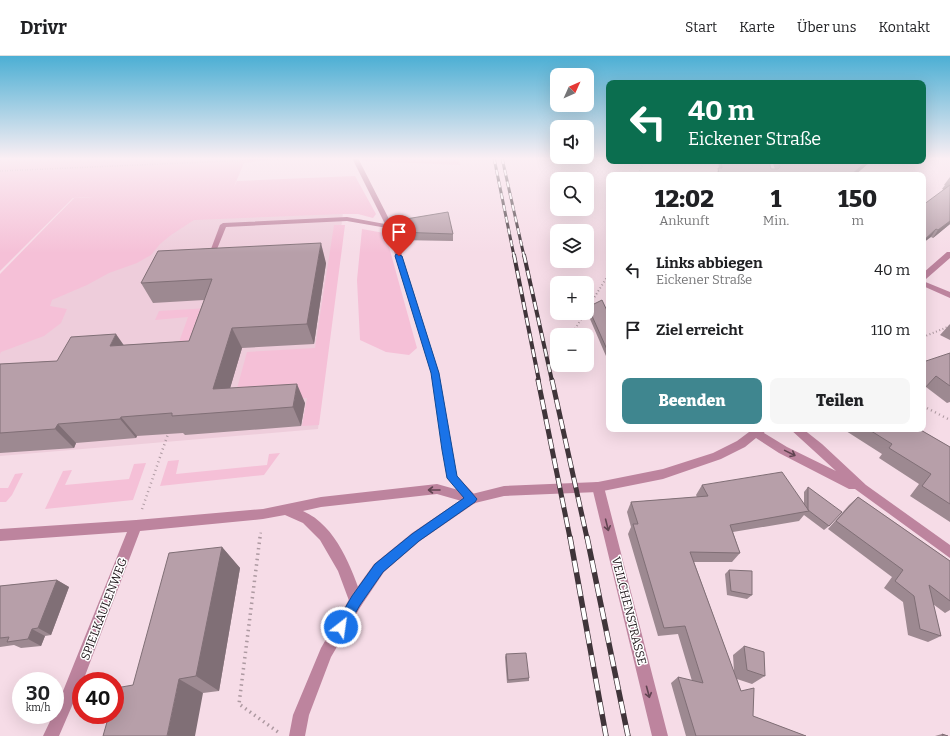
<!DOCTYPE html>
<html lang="de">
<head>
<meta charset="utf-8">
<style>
	body { margin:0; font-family:Bitter,serif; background:#f6f6f6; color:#202124; height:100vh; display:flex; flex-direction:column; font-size:15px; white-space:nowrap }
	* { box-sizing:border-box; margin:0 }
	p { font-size:13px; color:#757577 }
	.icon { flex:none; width:22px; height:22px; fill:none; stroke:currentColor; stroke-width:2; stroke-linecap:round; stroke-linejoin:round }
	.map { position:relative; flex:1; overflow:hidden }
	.panel { position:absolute; left:606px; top:116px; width:320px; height:260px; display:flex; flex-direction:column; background:#fff; border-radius:8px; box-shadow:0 4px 16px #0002 }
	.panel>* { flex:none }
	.banner { position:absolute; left:606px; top:24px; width:320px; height:84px; border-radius:8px; box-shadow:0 4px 16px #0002; background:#0b6e4f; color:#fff; overflow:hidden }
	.needle { width:26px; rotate:45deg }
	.buttons { position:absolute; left:550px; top:12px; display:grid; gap:8px }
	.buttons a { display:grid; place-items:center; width:44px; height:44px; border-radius:8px; background:#fff; box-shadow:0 4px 16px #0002; font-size:20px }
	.speed { position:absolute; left:12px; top:616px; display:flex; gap:8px; font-size:20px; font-weight:700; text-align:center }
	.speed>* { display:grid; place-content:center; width:52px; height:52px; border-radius:50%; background:#fff; box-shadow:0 4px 16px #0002; line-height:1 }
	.speed small { font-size:10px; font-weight:400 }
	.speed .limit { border:6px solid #d22; background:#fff; color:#111 }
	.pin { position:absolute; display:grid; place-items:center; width:34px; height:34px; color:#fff; margin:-41px -17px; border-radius:50% 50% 50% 0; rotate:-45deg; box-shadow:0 0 4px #0007 }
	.pin .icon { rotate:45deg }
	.me { position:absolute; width:44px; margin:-22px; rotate:30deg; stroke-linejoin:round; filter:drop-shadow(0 0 3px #0008) }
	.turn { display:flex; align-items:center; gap:14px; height:84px; padding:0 16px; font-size:18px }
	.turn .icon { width:52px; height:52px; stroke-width:2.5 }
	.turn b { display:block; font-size:28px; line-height:34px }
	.eta { display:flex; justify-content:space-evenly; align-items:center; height:68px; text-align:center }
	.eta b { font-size:24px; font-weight:800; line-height:28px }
	.primary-button { display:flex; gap:8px; margin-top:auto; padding:8px 16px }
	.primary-button a { flex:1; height:46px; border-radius:8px; background:#3f868f; color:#fff; font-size:16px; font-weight:800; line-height:46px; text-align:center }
	.primary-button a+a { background:#f6f6f6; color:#202124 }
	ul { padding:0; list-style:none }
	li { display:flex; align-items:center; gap:12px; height:60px; padding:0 16px }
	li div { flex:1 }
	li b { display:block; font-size:15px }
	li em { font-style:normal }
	header { display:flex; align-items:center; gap:24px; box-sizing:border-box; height:56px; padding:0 20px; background:#fff; border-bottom:1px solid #e0e0e0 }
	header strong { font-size:19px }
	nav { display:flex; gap:22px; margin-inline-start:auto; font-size:14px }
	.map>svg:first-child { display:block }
</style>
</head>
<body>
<header>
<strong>Drivr</strong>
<nav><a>Start</a><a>Karte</a><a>Über uns</a><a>Kontakt</a></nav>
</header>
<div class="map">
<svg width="950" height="680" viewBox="0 0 950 680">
	<rect width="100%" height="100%" fill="#f6dce7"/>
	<path fill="#eecddb" d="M343 156 318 373 0 400V221L76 161Z"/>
	<path fill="#f5c0d7" d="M0 102H284L244 107 233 133 237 125 355 120 376 158 373 162 358 158H341L194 164 171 179 160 188 151 199 137 207 109 217 87 229 52 244 50 250 67 253 61 267 44 280 1 296 0 298V218L74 142 232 134 73 142 0 215Z
		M362 102H459L460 109 363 105Z
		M334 169H345L319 369 302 370 307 342 233 347 247 296 315 292Z
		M362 173 384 177 386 180 417 292 409 299 386 296 360 284 357 224Z
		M209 252 198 284 179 286 188 261 155 264 159 255Z
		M280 397 264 419 160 430 168 405 179 404 176 418 267 409 269 398Z
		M146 407 133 444 45 453 63 415 72 414 65 429 129 423 134 408Z
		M23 417 12 439 6 446H0V432H8L15 418Z"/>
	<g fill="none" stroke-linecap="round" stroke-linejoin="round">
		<path stroke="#ad99a1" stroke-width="1.5" stroke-dasharray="0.5 2" stroke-linecap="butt" d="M0 115 299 102
			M637 119 645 105"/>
		<path stroke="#ad99a1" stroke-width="2" stroke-dasharray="1 2.5" stroke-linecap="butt" d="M587 253 609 218
			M575 273 585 257
			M923 281 950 270"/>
		<path stroke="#ad99a1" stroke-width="2.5" stroke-dasharray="1 3.5" stroke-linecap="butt" d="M923 350 950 364
			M142 453 168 378
			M260 482 261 475"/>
		<path stroke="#ad99a1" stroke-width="3.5" stroke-dasharray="1.5 4" stroke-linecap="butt" d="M260 481 239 648 278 676"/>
		<path fill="#bd849e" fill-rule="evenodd" d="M352 102H358L393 171 439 317 457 420 476 440 477 443 476 446 472 448 468 446 447 422 431 317 387 172 347 165 226 171 217 193 214 195 211 193 220 169 223 167 347 161 385 168Z"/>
		<path fill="#bd849e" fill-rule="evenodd" d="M923 225 950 236V242L923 230Z
			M598 426 602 427 604 431 668 680H652L592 431 594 427Z
			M437 428 476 439 478 443 476 447 472 448 437 438 321 451 303 455C337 470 352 513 363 545L361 550 356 552 351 550 338 515 320 484 303 467 285 459 263 463 140 475 83 625H81V629L59 680H43L53 659H55V655L127 476 0 485V473L136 464 263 453 321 441Z"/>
		<path fill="#bd849e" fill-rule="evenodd" d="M947 196H950V202L926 223H923V217Z
			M753 373H766L764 377 787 391 836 415 790 373H803L822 388 866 429 950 489V502L855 433H849L779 397 756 382 745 391 721 403 663 423 598 436 504 440 475 447 420 485 384 516 361 550 331 601 309 659 305 680H289L293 659 321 592 351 540 374 508 412 477 468 439 504 430 598 426 663 413 713 397 737 385Z"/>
		<g stroke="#40353a" stroke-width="3">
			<path id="rail-far3" d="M494 102 514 200
				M502 102 524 200"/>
		</g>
		<g stroke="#40353a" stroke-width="4">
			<path id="rail-far2" d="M514 199 539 325
				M524 199 552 325"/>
		</g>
		<g stroke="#40353a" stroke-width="5">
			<path id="rail-far1" d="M538 324 570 482
				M552 324 587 482"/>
		</g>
		<g stroke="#40353a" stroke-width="5.5">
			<path id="rail" d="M570 481 606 680
				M587 481 628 680"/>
		</g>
		<use href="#rail-far3" stroke="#fff" stroke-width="2" stroke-dasharray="6" stroke-linecap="butt"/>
		<use href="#rail-far2" stroke="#fff" stroke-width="2.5" stroke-dasharray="8" stroke-linecap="butt"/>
		<use href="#rail-far1" stroke="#fff" stroke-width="3.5" stroke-dasharray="10" stroke-linecap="butt"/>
		<use href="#rail" stroke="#fff" stroke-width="4" stroke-dasharray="12" stroke-linecap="butt"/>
	</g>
	<path fill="#9d8991" d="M718 105H769L771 113H775L772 105H871L855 119H716L719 112Z
		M950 121V168L933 182 931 181 944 134 942 133 945 129H944Z
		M394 165 453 178V185L399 184 395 172Z
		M326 207 314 288 242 292 230 332 305 347 301 370 185 379 183 377 137 380 136 382 76 387 74 392 0 397V308L57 305 124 289 189 285 204 244 153 247 141 227Z
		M588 251 609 259V307L587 256Z
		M950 268V284L940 279Z
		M950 297V346L947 347 926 331Z
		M848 373H919L950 391V466L910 440 919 428 879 402 882 398 846 375Z
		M702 429 804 447V436L808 431 829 470 824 474 804 459 799 465 733 476 740 497 732 506H694L734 616 733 599 744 590 765 620 752 628 737 623 741 635 753 660 806 680H686L671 627 678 621 692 625 678 578 658 580 628 478 631 471 627 456 631 446 697 441 696 439Z
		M858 441 950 505V554L945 557 933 548 941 580 928 586 908 579 903 546 884 532 892 521 828 473 849 449Z
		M222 491 240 512 219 635 203 637 133 629Z
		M729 514 752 539 747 543 727 539 725 518Z
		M57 524 69 531 51 579 45 580 41 590 21 592 14 589 0 591V530Z
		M506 598 529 622V625L507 627 505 601Z
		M942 678 948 680H935Z"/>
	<path fill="#806f76" d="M867 105H871L855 119H851Z
		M950 165V168L933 182 938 174Z
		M936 173 931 181 923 187V185Z
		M321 187 326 207 314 288 307 268Z
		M232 272 242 292 224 353 213 333Z
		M116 278 130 298 110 290Z
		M297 328 305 347 301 370 293 351Z
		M121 361 137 380 136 382 120 363Z
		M58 368 76 387 74 392 55 373Z
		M222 491 240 512 219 635 196 620Z
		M57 524 69 531 51 579 38 572Z
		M32 573 45 580 41 590 28 583Z
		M179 623 203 637 195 680H167Z"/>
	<path fill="#b79fa9" stroke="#806f76" d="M721 105H769L771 113H778L780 111 778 105H867L851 119H719L718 112H722Z
		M639 117 661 119H639Z
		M950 129V165L938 174 936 173 923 185V149Z
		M448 156 453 178 398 176 394 165Z
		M321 187 307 268 232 272 213 333 297 328 293 351 172 360V357L121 361 120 363 58 368 55 373 0 377V308L57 305 71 281 116 278 110 290 189 285 212 223 141 227 158 195Z
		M602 244 609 259V298L588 251Z
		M950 297V330L936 320 923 334V306Z
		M868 373H919L950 391V448L922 430 931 418 889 392 892 388Z
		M782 416 809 455 730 469 740 497 690 496 741 635 754 632 753 660 806 680H696L678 621 703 627 685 570 664 572 633 468H638L631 446 708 440 702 429Z
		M808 431 842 456 829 470 808 454Z
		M858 441 950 505V545L929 529 941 580 920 573 914 540 895 525 903 514 836 465Z
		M222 491 196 620 179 623 167 680H103L109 659H115V637L116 632 133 629 169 497Z
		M729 514 752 515V539L731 535Z
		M57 524 38 572 32 573 28 583 7 586 9 581 0 582V530Z
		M744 590 764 596 765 620 747 614Z
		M526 597 529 622 508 624 506 598Z
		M942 678 948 680H943Z"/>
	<defs><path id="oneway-shaft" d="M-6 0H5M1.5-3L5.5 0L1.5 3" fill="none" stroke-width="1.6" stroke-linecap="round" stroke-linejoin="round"/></defs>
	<g stroke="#614451">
		<use href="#oneway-shaft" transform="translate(790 397) rotate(26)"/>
		<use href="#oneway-shaft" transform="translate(434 434) rotate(-180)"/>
		<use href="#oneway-shaft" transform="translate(607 469) rotate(76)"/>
		<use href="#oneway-shaft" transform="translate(648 636) rotate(75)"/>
	</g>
	<linearGradient id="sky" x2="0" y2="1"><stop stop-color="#4cafd4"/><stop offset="0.52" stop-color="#fbeff4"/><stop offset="1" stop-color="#fbeff4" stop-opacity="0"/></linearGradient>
	<rect width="950" height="197" fill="url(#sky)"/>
	<path fill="#1a73e8" stroke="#114b97" d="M396 198 402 200 439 317 457 420 477 443 475 446 419 485 383 516 360 549 345 575 341 577 337 575 335 571 337 566 352 540 375 508 412 478 464 442 447 422 442 394 431 317 395 200Z"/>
	<g text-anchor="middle" stroke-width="3" stroke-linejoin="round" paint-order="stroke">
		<g font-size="12" fill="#231a1e" stroke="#fff">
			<text transform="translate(104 553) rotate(-69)" y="4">SPIELKAULENWEG</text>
			<text transform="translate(629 555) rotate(76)" y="4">VEILCHENSTRASSE</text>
		</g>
	</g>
</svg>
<div class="buttons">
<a><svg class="needle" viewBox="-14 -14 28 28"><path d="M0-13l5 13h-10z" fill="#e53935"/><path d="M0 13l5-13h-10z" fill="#757577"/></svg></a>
<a><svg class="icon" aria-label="sound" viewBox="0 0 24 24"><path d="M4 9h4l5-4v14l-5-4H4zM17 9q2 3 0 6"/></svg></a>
<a><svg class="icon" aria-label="search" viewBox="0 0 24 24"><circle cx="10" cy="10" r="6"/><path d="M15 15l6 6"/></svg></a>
<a><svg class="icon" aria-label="layers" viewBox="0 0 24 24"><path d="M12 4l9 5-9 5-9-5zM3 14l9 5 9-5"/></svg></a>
<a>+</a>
<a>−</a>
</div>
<div class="speed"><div>30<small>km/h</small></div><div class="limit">40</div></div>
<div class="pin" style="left:399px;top:200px;background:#d93025"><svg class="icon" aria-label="arrive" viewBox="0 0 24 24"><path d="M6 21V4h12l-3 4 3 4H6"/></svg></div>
<svg class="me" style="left:341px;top:571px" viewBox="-20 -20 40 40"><circle r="17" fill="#1a73e8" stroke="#fff" stroke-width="3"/><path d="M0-11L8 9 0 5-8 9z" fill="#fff"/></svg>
<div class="banner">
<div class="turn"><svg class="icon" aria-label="left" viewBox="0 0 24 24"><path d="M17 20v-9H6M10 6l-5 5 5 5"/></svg><div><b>40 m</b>Eickener Straße</div></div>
</div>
<section class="panel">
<div class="eta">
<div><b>12:02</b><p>Ankunft</p></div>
<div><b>1</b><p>Min.</p></div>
<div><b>150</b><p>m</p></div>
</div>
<ul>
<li><svg class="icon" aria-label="left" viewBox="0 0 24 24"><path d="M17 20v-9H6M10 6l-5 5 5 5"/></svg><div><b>Links abbiegen</b><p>Eickener Straße</p></div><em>40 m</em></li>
<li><svg class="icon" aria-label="arrive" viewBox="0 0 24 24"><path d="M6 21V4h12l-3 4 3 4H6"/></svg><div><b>Ziel erreicht</b></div><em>110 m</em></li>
</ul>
<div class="primary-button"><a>Beenden</a><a>Teilen</a></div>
</section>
</div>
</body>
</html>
